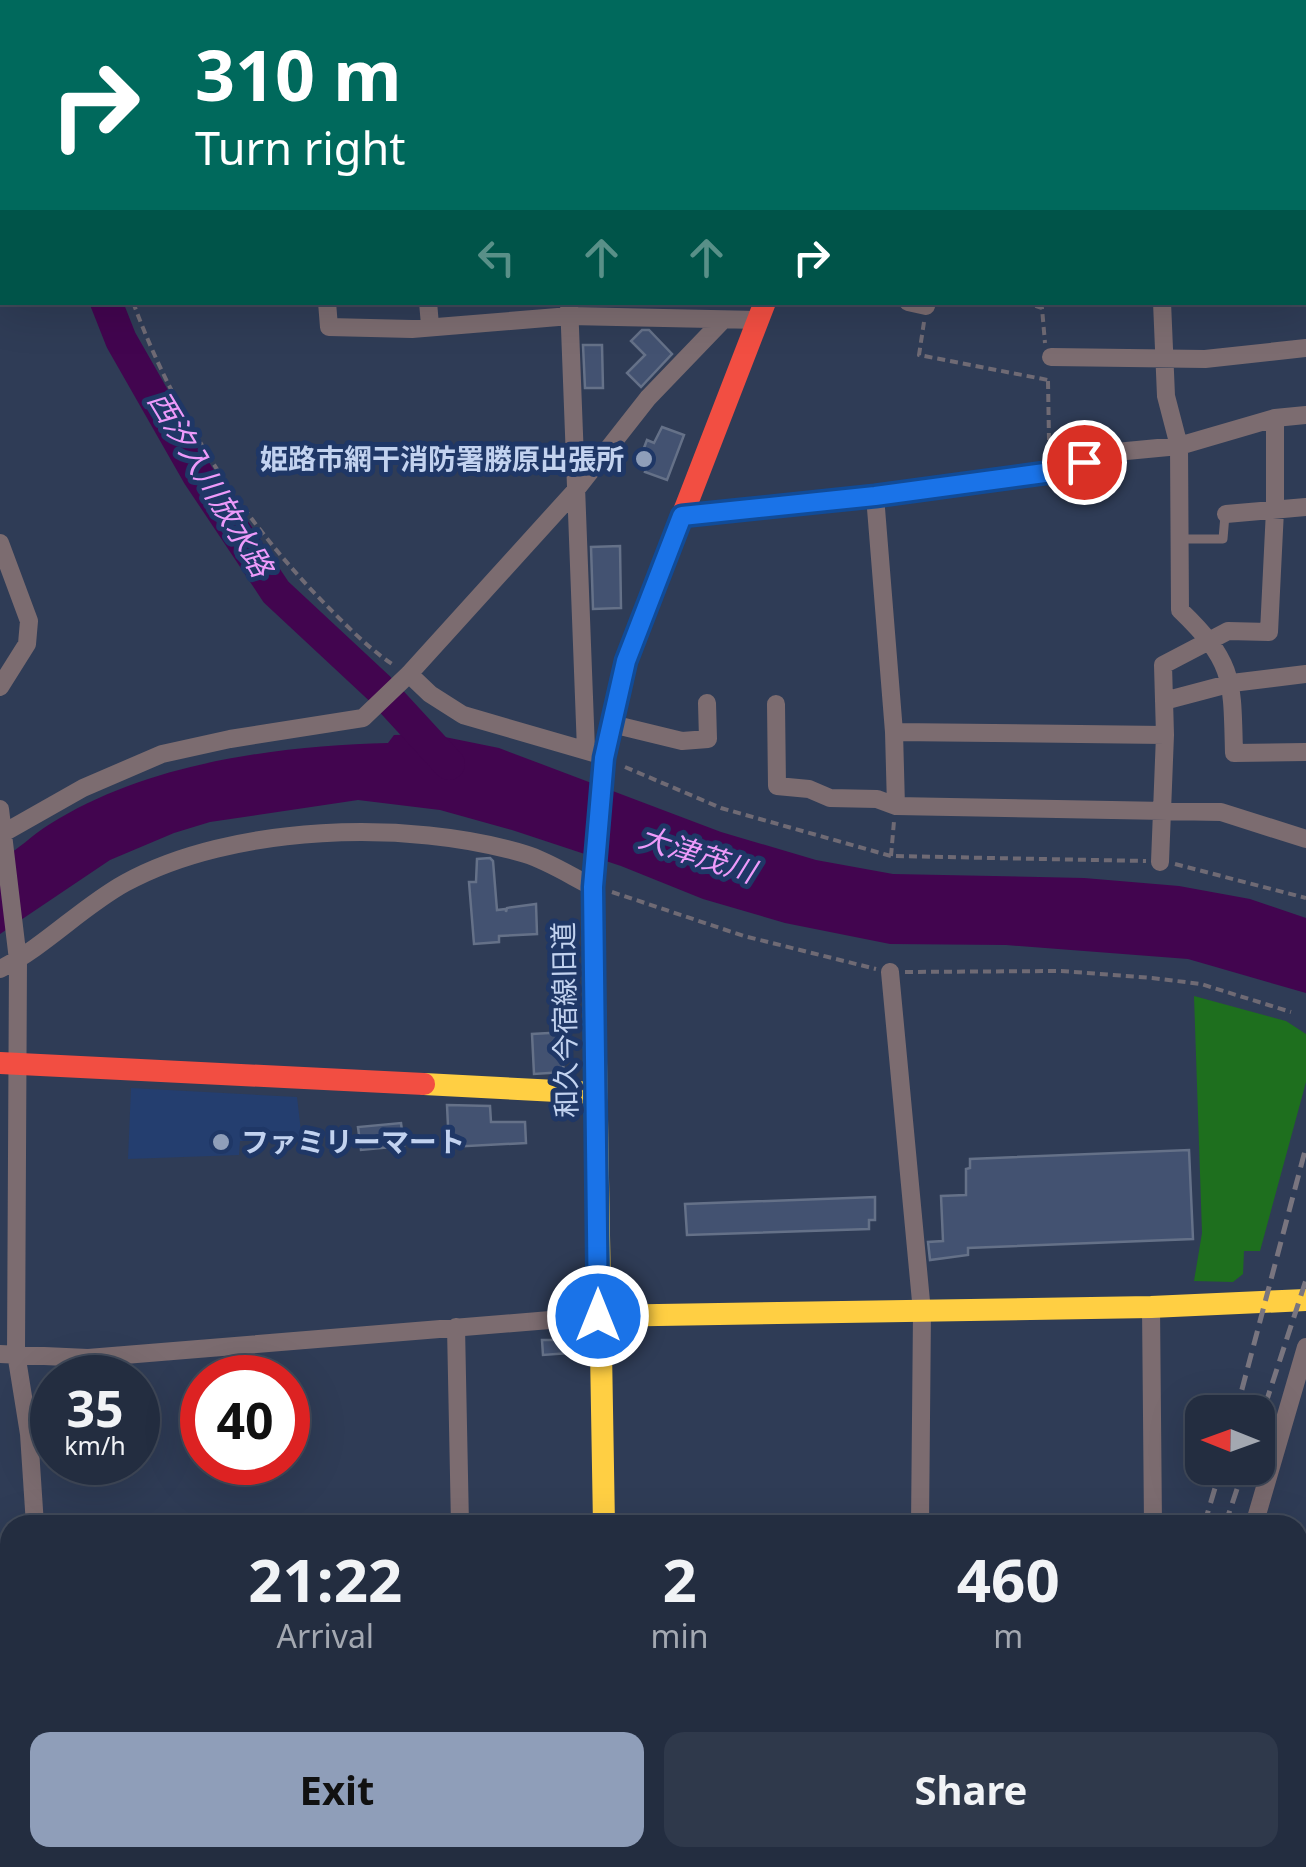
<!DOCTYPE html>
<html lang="en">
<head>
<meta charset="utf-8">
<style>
	body { margin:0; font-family:"Noto Sans","Noto Sans JP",sans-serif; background:#2f394b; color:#f1f3f6; height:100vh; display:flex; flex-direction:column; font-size:38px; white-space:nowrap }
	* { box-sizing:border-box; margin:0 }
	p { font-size:32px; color:#a3a8b1 }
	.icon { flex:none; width:55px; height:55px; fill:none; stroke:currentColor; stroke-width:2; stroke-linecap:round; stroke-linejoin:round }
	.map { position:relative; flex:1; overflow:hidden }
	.panel { position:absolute; left:0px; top:1515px; width:1308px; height:352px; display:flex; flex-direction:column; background:#232d40; border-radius:30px 30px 0 0; box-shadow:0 10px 40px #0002,0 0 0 2px #404959 }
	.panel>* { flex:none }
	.guide { position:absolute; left:0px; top:0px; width:1308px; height:305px; box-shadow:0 10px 40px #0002,0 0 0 2px #404959; background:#00695c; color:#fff; overflow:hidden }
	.needle { width:65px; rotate:271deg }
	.controls { position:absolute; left:1185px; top:1395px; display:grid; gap:20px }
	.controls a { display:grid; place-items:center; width:90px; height:90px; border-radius:20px; background:#232d40; box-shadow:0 10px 40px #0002,0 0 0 2px #404959; font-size:50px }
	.speed { position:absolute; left:30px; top:1355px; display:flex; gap:20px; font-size:50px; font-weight:700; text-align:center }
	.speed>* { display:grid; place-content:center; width:130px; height:130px; border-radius:50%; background:#232d40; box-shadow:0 10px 40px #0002,0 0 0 2px #404959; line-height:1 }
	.speed small { font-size:25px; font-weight:400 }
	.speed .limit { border:15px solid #d22; background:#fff; color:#111 }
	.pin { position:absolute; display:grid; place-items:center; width:85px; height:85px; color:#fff; margin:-42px; border:5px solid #fff; border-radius:50%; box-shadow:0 2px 10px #0007 }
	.me { position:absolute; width:110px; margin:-55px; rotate:0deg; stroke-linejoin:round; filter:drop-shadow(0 0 8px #0008) }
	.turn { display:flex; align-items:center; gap:35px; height:210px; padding:0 30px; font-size:45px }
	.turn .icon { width:130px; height:130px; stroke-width:2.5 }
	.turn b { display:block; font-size:70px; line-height:85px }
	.lanes { display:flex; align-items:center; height:95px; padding:0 30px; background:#0003; justify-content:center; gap:50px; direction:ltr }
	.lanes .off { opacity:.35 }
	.eta { display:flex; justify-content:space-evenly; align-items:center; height:170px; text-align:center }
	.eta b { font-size:60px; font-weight:700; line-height:70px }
	.button { display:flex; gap:20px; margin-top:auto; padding:20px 30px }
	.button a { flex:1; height:115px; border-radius:20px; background:#8f9eb9; color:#111; font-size:40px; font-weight:700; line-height:115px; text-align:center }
	.button a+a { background:#2f394b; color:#f1f3f6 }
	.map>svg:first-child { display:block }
</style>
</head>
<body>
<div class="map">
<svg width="1306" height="1867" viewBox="0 0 1306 1867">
	<rect width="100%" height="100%" fill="#2f3c56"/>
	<path fill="#243e6f" d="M441 0H862L861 2Z
		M131 1088 297 1097 302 1140 240 1141 239 1155 128 1159Z"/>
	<path fill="#1e6f1e" d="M1194 996 1286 1021 1306 1034V1082L1260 1251H1244L1243 1274 1233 1282 1194 1281 1202 1233Z"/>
	<path fill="#217a20" d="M0 1767 10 1781V1858H66L73 1867H0Z"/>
	<path fill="#42054f" d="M430 734 499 748 721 832 816 860 893 874 1084 878 1179 886 1250 899 1306 918V993L1188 959 1006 945 890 944 785 923 703 899 621 866 512 830 440 810 358 800 210 822 174 833 110 860 0 934V860C18 850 32 835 50 824 147 763 276 746 388 743L394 735Z"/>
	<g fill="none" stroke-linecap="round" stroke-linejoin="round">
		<path stroke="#42054f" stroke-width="5" d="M1298 1779 1306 1769
			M925 1867 935 1860 952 1867
			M1084 1867 1091 1862"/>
		<path stroke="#42054f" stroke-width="32" d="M5 0 6 2
			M106 302 121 340 198 475 276 592 379 688 449 764"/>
	</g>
	<path fill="#435271" stroke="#657188" stroke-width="2.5" d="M642 330H649L672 354 641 387 627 373 645 355 631 341Z
		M583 345H602L603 388H585Z
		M662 427 684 435 667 480 645 472 648 464 639 461 647 440 654 443Z
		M620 546 621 608 593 609 591 547Z
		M490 858 493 861 497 910 506 909V912L507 908 536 904 537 934 499 936V942L474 944 469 882H476L477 859Z
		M567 1032 569 1056 562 1057 564 1072 534 1074 532 1034Z
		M447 1105 490 1106 491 1122H525L526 1143 449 1147Z
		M401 1123 404 1146 361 1150 358 1127Z
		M1189 1150 1193 1239 968 1248V1255L930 1260 928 1242 943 1241 941 1196 966 1195V1169L970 1168V1159Z
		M875 1197V1220H869V1229L687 1235 685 1204Z
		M579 1330 583 1352 543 1355 542 1340H553V1332Z"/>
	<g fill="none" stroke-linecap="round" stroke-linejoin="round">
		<path stroke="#6f6a74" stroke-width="4" stroke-dasharray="8 5" stroke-linecap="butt" d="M32 0 33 2
			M133 302C174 414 241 518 324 603 345 624 367 647 392 664
			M1023 302 1042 308 1045 343
			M924 322 919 355 1048 380
			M1048 381 1049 440
			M625 767 721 808 891 856 1146 861
			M891 856 894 821
			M1175 864 1306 898
			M612 892 744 936 876 969
			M905 972 1061 971 1152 978 1201 984 1291 1012
			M0 1611H10"/>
		<path stroke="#7c6c70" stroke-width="9" d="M1180 539H1223L1225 515"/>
		<path stroke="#7c6c70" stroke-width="18" d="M0 26H2
			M1305 42H1306
			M1305 162H1306
			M327 302 329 327 412 329 570 316 758 320
			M428 302 430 325
			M569 302 586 750
			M908 302 926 306
			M1162 302 1166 396 1179 446 1180 610C1235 663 1232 680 1234 753L1306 752
			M1051 357 1205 359 1306 348
			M875 496 894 732 896 806
			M1226 514 1306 507
			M682 515 875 496 1052 472 1116 452 1179 446 1275 418 1306 415
			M0 543 29 621 27 644 0 687
			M409 674 430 694 463 715 594 753
			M1164 701 1232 683 1306 674
			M776 704 777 786 809 789 830 798 877 799 896 806 1221 812 1306 839
			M612 724 682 741 708 739 707 703
			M894 732 1165 735
			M0 809 18 960 16 1353 29 1434 35 1525
			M0 835 83 788 162 754 230 739 363 718 409 674 575 491 648 398 723 320
			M1160 862 1165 735 1163 665 1228 631 1269 632 1275 510V418
			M0 969C46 946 80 908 125 883 232 824 409 819 525 854 548 861 571 876 593 887
			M890 972 922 1312 920 1525
			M1151 1307 1153 1525
			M456 1327 460 1525
			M0 1354 88 1358 598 1316
			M1254 1525 1306 1347
			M151 1858 158 1867
			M902 1867V1858
			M1173 1867 1176 1858"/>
		<path stroke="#16e098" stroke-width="22" d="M881 2 882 0"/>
		<path stroke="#ffcf43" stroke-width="22" d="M596 855 593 887 604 1525
			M424 1084 596 1093
			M598 1316 1151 1307 1306 1300"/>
		<path stroke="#f24e42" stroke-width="22" d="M596 855 604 758 626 661 765 302
			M0 1063 424 1084
			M622 1858 623 1867"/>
		<path stroke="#79757f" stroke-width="5" stroke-dasharray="15 8" stroke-linecap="butt" d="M1236 1412 1306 1147
			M1258 1427 1306 1280
			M1204 1525 1221 1468
			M1225 1525 1244 1468
			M1104 1867 1107 1858"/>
	</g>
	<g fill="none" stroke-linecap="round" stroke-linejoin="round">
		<g stroke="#114b97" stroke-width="25">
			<path id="route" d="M598 1316 593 887 604 758 626 661 682 516 875 496 1052 472 1084 462"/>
		</g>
		<use href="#route" stroke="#1a73e8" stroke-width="18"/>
	</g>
	<g fill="#8f9eb9" stroke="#1f3766" stroke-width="4">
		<circle cx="644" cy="459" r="10"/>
		<circle cx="221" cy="1142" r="10"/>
	</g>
	<g text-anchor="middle" stroke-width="10" stroke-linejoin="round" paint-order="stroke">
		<g font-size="28" font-weight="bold" fill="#c2d2ef" stroke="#1f3766" text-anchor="end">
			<text x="624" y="469">姫路市網干消防署勝原出張所</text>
			<text x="241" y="1152" text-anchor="start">ファミリーマート</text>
		</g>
		<g font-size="28" fill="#c2d2ef" stroke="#1f3766">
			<text transform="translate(565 1020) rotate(-91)" y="10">和久今宿線旧道</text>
		</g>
		<g font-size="30" font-style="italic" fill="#ed9afa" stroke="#1f3766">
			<text transform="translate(210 484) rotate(59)" y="10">西汐入川放水路</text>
			<text transform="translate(697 855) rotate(18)" y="10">大津茂川</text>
		</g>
	</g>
</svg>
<div class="controls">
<a><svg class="needle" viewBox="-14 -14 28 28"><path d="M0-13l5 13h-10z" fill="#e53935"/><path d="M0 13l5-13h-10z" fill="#a3a8b1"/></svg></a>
</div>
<div class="speed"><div>35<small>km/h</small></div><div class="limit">40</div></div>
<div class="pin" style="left:1084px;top:462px;background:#d93025"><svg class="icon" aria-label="arrive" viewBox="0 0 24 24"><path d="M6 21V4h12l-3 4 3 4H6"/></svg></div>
<svg class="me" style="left:598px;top:1316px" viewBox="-20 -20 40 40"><circle r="17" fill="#1a73e8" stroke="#fff" stroke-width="3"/><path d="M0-11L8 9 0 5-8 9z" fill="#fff"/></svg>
<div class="guide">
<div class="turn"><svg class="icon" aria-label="right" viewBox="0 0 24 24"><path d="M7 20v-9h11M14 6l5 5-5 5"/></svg><div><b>310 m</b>Turn right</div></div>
<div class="lanes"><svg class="icon off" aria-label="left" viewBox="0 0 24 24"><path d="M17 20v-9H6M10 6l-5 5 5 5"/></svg><svg class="icon off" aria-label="ahead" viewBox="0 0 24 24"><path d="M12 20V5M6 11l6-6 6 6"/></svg><svg class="icon off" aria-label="ahead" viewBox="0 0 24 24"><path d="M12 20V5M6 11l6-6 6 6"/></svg><svg class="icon" aria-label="right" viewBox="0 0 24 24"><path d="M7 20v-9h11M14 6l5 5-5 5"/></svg></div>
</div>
<section class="panel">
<div class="eta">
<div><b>21:22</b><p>Arrival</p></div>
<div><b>2</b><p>min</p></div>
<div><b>460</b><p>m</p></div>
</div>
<div class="button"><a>Exit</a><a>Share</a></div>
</section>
</div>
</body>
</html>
